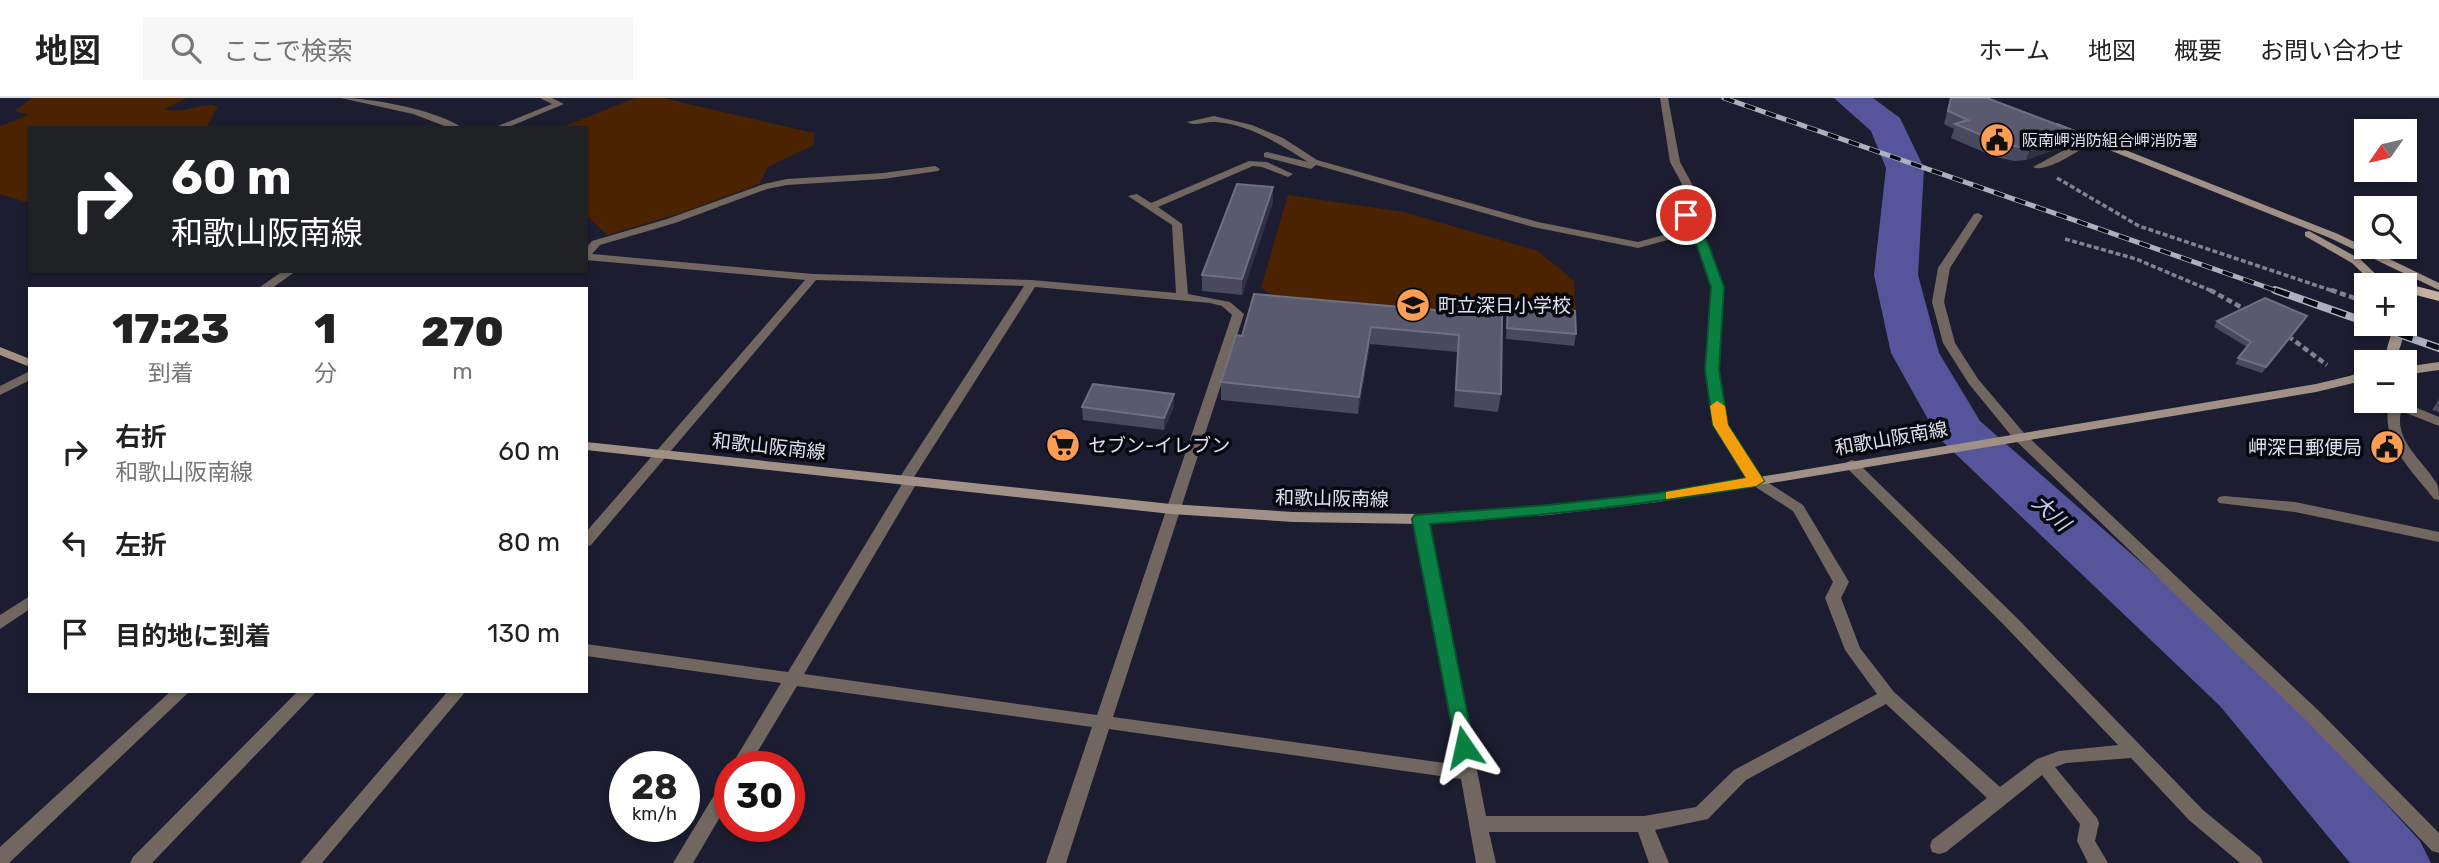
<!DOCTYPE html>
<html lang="ja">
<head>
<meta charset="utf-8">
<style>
	body { margin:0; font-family:Rubik,"Noto Sans JP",sans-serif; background:#f6f6f6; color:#222; height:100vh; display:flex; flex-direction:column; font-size:26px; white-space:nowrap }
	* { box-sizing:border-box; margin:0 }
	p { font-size:23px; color:#767676 }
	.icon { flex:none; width:38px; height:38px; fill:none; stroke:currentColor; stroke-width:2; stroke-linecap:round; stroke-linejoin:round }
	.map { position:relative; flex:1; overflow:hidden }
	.sheet { position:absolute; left:28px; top:189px; width:560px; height:406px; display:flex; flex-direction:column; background:#fff; border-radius:0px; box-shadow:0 2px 5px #0004 }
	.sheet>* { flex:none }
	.hud { position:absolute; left:28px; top:28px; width:560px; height:147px; border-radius:0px; box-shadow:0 2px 5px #0004; background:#202124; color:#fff; overflow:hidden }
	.needle { width:46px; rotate:236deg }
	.buttons { position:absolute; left:2354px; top:21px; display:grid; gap:14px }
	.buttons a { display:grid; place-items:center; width:63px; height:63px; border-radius:0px; background:#fff; box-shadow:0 2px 5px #0004; font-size:35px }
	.speed { position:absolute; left:609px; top:653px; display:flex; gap:14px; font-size:35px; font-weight:700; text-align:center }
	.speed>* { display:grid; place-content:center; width:91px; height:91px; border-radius:50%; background:#fff; box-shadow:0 2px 5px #0004; line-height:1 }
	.speed small { font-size:18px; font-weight:400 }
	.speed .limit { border:10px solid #d22; background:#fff; color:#111 }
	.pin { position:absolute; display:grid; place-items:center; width:60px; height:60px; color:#fff; margin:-30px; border:4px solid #fff; border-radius:50%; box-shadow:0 2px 7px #0007 }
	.me { position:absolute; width:77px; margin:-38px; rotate:349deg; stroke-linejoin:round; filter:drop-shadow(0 0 5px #0008) }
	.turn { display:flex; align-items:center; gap:24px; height:147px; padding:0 28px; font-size:32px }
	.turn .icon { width:91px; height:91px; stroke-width:2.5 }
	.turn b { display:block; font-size:49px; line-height:60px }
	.eta { display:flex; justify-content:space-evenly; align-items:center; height:119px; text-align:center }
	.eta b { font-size:42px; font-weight:800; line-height:49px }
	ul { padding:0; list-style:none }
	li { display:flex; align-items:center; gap:21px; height:91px; padding:0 28px }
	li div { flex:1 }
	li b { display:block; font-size:26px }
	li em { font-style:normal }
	header { display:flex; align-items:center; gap:42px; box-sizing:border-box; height:98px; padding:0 35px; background:#fff; border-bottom:2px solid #e0e0e0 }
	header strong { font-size:33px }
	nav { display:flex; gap:38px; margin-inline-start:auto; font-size:24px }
	.search { width:490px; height:63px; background:#f6f6f6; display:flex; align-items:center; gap:18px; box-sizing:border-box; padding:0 24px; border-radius:0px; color:#767676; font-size:26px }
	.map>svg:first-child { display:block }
</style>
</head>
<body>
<header>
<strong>地図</strong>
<div class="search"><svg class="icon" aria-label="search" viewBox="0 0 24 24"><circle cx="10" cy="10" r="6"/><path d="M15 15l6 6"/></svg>ここで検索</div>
<nav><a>ホーム</a><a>地図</a><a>概要</a><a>お問い合わせ</a></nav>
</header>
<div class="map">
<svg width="2439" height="765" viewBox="0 0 2439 765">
	<rect width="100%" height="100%" fill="#1c1d30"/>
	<path fill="#4b2300" d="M32 0H187L165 11C183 17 199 4 218 8L206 30H30V103L26 104 0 96V28L29 17 15 13Z
		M635 0H663L814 35V47L768 69 759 86 684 114 607 137 586 117V30H560Z
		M1288 97 1404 114 1538 153 1574 183 1576 221 1501 214 1496 227 1286 206 1261 190Z"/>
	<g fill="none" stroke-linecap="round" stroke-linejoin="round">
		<path fill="#56559c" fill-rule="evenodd" d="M1834 0H1873L1900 20 1924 70 1918 177 1939 255 1980 323 2266 574 2420 743 2431 765H2350L2220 608 1942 343 1934 332 1891 255 1874 177 1886 70 1871 33Z"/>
		<path stroke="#818292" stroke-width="3.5" stroke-dasharray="5 2.5" stroke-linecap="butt" d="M2057 80 2139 128 2336 194
			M2065 141 2136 161 2214 194"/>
		<path stroke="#818292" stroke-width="4.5" stroke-dasharray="6 3.5" stroke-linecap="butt" d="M2210 192 2248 213
			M2331 192 2366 204
			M2288 238 2327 267"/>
		<path fill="#716760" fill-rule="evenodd" d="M2090 38 2095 41 2093 43C2082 51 2045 76 2033 69Z"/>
		<path fill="#716760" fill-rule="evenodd" d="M341 0C373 0 436 12 463 30H450L413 16Z
			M540 0H552L564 6 506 30H493L552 6Z
			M1660 0H1668L1680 64 1692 86 1691 117 1708 148 1723 189 1718 273 1727 327 1761 380 1803 407 1849 484 1841 500 1860 550 1894 594 2000 689 2037 661 2059 653 2118 647 2006 529 1846 369 1844 366 1851 362 1856 363 2018 521 2203 712 2260 759 2263 765H2240L2189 722 2131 660 2066 665 2055 669 2097 720 2099 725 2095 743 2108 765H2088L2077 743 2080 726 2042 677 1946 754 1939 756 1932 754 1930 748 1932 742 1987 700 1886 606 1746 682 1708 721 1655 732 1669 765H1649L1638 734H1489L1496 765H1476L1461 681 1109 631 1066 765H1046L1092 629 797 588 749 668H731L781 585 586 558V546L788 574 902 386 898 382 1024 188 816 182 591 447 586 449V434L805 182 586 162V150L592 143 667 121 764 86 787 81 883 75 935 68 940 71 938 73 883 81 787 87 767 91 675 125 600 147 592 156 813 176 1032 182 1176 195 1172 127 1128 98 1137 96 1151 105 1249 63 1267 64 1293 76 1288 79 1262 69 1253 68 1158 109 1182 126 1188 196 1230 204 1244 216 1113 619 1459 667 1414 421 1421 416 1428 421 1486 718H1644L1696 709 1734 672 1877 596 1845 552 1825 500 1833 484 1793 413 1751 386 1713 327 1706 273 1711 189 1698 148 1688 130 1675 140 1638 150 1533 129 1316 67 1311 71 1264 59V55L1267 54 1308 64C1280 46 1249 26 1215 24 1205 23 1196 29 1187 24L1214 18 1252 27 1283 40 1317 62 1538 124 1638 144 1667 136 1684 123 1681 117 1682 86 1670 64ZM1035 189 1210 205 1222 208 1232 217 1097 617 804 576 918 383 914 379Z
			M1978 115 1983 118 1950 170 1944 204 1955 245 1978 281 2024 335 2320 614 2439 735V755L2432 753 2308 624 2014 341 1969 286 1943 245 1932 204 1938 170 1974 116Z
			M283 173H296L271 191H257Z
			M30 273V282L0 297V288Z
			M2354 276 2366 282V292L2348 280Z
			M2384 303H2400L2439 319V328L2401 313C2394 344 2424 363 2437 386 2439 391 2439 397 2439 402L2434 401C2413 374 2380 344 2389 307Z
			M2224 398 2295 404 2439 434V444L2295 414 2219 405 2217 402 2219 399Z
			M30 498V511L0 531V517Z
			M171 593H190L9 765H0V749Z
			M298 593H317L152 765H130L133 759Z
			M448 593H466L322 765H300Z
			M730 679V702L693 765H673L724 681Z"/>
		<path fill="#a19085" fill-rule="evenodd" d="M2057 25 2338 136 2439 185V192L2330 140 2054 30 2052 28Z
			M2309 133 2360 161 2387 187H2375L2352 165 2305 138V134Z
			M2404 224 2406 226C2400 248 2402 264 2375 264L2386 254 2394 226H2404Z
			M0 249 30 261V269L0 257Z
			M2439 264V272L2404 277V269Z
			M2366 274V282L2316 294 1658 404 1548 417 1421 426 1293 424 1171 416 586 352V344L1171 406 1293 414 1421 416 1548 407 1658 396 2316 286Z"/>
		<path fill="#c5b0a2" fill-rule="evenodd" d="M2377 178 2439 194V203L2404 194V187L2372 185 2370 182Z"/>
		<g stroke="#aeafbf" stroke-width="5">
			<path id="rail-far1" d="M1724 0 2280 194"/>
		</g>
		<g stroke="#aeafbf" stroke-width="8">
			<path id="rail" d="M2275 192 2366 224
				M2370 226 2439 250"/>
		</g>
		<use href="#rail-far1" stroke="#080810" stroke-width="3.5" stroke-dasharray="11" stroke-linecap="butt"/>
		<use href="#rail" stroke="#080810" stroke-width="5" stroke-dasharray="15" stroke-linecap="butt"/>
	</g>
	<path fill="#48495f" d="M1950 0H1987L2074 33 2068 47 2026 62 2014 63 1995 59 1951 40 1954 31 1944 26Z
		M1273 89V104L1242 197 1202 193V177Z
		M1508 206 1576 236 1574 248 1506 241Z
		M1502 218 1501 296 1498 314 1454 309 1457 254 1370 246 1358 316 1221 302V284L1242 238Z
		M2217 223 2303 225 2262 275 2235 266 2247 249 2214 229Z
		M2439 301V314L2432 312Z
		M1174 308 1164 332 1083 322 1082 309Z"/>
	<path fill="#303146" d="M2074 33 2068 47 2026 62 2031 48Z
		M1273 89V104L1242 197V181Z
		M2307 218 2303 225 2262 275 2266 269Z
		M1371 229 1370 246 1358 316 1359 299Z
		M1174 296V308L1164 332V320Z"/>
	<path fill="#595a6e" stroke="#6e6f82" stroke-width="2" d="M1951 0H1987L2074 33 2031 48 2019 49 2001 45 1955 26 1968 22 1948 13Z
		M1237 86 1273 89 1242 181 1202 177Z
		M1254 196 1502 218 1501 296 1456 292 1459 237 1371 229 1359 299 1221 284 1236 237 1242 238Z
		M2265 200 2307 218 2266 269 2238 260 2251 244 2217 223Z
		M1508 206 1575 213 1576 236 1507 230Z
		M1093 286 1174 296 1164 320 1082 309Z"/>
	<path fill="#0b8043" stroke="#07532c" stroke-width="2" d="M1686 114 1692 117 1709 148 1724 189 1719 272 1728 327 1764 383 1756 388C1647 407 1540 418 1430 426L1474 649 1471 655H1457L1412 421 1415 417 1548 407 1658 395 1746 380 1713 327 1705 272 1711 189 1697 148 1680 117Z"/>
	<path fill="#f59e0b" d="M1717 303 1725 308 1728 327 1764 383 1756 388 1666 401V394L1746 380 1713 327 1710 308Z"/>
	<defs>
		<g id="civic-disc" transform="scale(1.75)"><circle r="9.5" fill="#fc9d54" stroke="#080810"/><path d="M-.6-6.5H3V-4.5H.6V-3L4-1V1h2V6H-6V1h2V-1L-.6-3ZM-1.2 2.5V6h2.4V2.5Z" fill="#111"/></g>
		<g id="school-disc" transform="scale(1.75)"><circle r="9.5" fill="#fc9d54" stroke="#080810"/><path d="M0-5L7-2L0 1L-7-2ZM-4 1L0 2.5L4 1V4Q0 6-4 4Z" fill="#111"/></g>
		<g id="supermarket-disc" transform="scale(1.75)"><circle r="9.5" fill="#fc9d54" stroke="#080810"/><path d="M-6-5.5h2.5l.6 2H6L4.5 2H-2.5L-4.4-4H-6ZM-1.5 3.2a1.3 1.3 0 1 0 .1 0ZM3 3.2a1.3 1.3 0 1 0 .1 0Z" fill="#111"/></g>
	</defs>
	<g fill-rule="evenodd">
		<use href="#civic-disc" x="1997" y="42"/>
		<use href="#school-disc" x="1413" y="207"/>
		<use href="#supermarket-disc" x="1063" y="347"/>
		<use href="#civic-disc" x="2387" y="349"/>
	</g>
	<g text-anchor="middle" stroke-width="7" stroke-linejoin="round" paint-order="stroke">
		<g font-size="16" fill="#e0e1ef" stroke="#080810" text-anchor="start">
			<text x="2022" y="48">阪南岬消防組合岬消防署</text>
		</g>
		<g font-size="19" fill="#e0e1ef" stroke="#080810" text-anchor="start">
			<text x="1438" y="214">町立深日小学校</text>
			<text x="1088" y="354">セブン-イレブン</text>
			<text x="2362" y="356" text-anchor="end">岬深日郵便局</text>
		</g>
		<g font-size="19" fill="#e0e1ef" stroke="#080810">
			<text transform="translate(1891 340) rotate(-10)" y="7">和歌山阪南線</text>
			<text transform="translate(769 348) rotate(6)" y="7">和歌山阪南線</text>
			<text transform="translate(1332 400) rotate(1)" y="7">和歌山阪南線</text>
		</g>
		<g font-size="21" font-style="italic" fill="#cacdf6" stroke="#080810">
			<text transform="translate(2051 415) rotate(42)" y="7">大川</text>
		</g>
	</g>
</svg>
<div class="buttons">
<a><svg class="needle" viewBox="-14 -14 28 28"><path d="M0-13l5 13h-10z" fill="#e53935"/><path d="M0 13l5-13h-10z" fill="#767676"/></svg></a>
<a><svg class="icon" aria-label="search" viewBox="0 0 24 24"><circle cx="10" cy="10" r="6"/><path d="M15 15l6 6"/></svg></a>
<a>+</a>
<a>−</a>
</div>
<div class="speed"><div>28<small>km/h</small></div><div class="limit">30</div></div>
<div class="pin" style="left:1686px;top:117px;background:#d93025"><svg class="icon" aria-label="arrive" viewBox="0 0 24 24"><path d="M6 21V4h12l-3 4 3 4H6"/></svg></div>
<svg class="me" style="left:1464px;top:649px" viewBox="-20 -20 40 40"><path d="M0-17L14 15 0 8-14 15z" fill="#0b8043" stroke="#fff" stroke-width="4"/></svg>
<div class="hud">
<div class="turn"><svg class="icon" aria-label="right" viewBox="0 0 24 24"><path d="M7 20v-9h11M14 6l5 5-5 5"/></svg><div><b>60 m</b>和歌山阪南線</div></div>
</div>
<section class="sheet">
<div class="eta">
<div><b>17:23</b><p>到着</p></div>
<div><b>1</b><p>分</p></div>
<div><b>270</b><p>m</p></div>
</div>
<ul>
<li><svg class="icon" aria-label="right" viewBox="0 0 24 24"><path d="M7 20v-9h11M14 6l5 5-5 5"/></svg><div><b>右折</b><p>和歌山阪南線</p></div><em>60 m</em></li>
<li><svg class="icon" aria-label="left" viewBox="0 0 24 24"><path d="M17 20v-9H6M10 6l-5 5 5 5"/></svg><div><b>左折</b></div><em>80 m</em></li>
<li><svg class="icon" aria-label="arrive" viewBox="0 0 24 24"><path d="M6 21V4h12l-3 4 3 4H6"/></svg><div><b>目的地に到着</b></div><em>130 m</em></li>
</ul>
</section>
</div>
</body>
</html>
